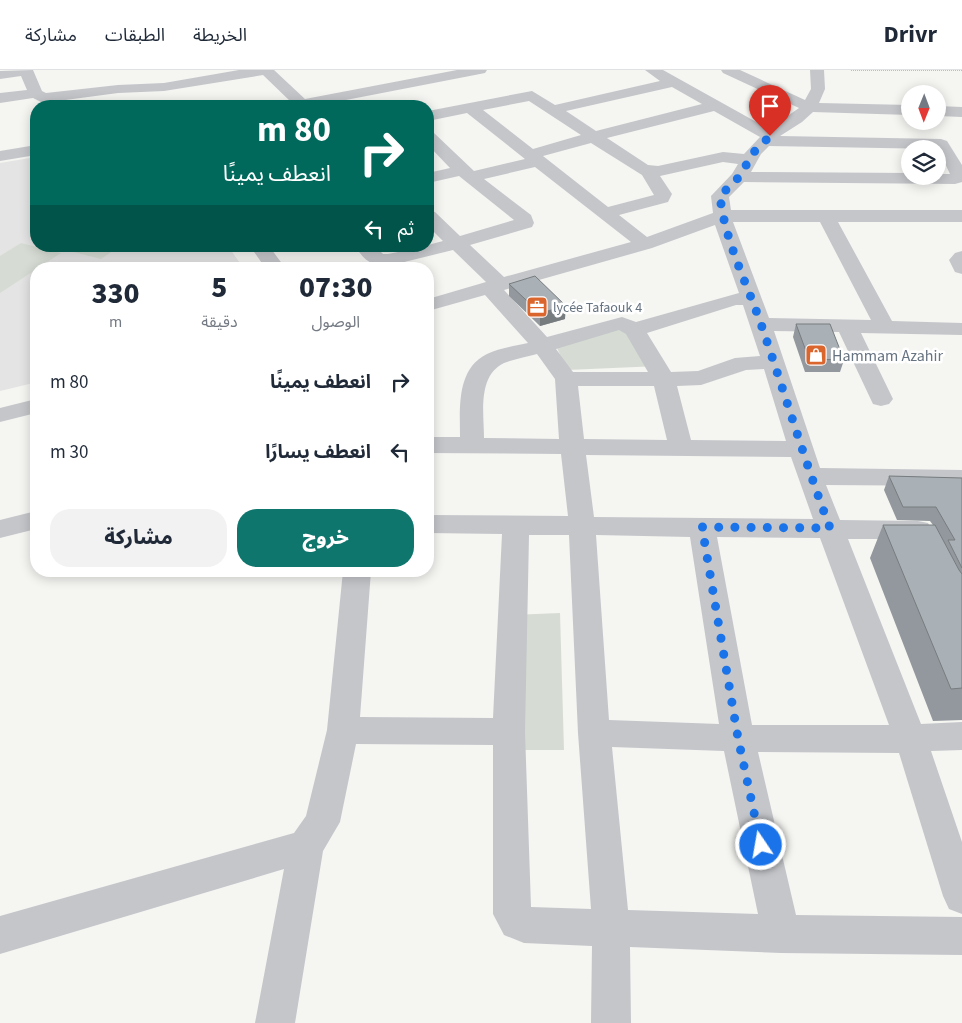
<!DOCTYPE html>
<html lang="ar">
<head>
<meta charset="utf-8">
<style>
	body { margin:0; font-family:"Source Sans 3","Noto Sans Arabic",sans-serif; background:#f2f2f3; color:#1f2937; direction:rtl; height:100vh; display:flex; flex-direction:column; font-size:19px; white-space:nowrap }
	* { box-sizing:border-box; margin:0 }
	p { font-size:16px; color:#747a83 }
	.icon { flex:none; width:28px; height:28px; fill:none; stroke:currentColor; stroke-width:2; stroke-linecap:round; stroke-linejoin:round }
	.map { position:relative; flex:1; overflow:hidden; direction:ltr }
	.side { position:absolute; left:30px; top:192px; width:404px; height:315px; display:flex; flex-direction:column; background:#fff; border-radius:20px; box-shadow:0 2px 12px #0003; direction:rtl }
	.side>* { flex:none }
	.guide { position:absolute; left:30px; top:30px; width:404px; height:152px; border-radius:20px; box-shadow:0 2px 12px #0003; direction:rtl; background:#00695c; color:#fff; overflow:hidden }
	.needle { width:32px; rotate:181deg }
	.fabs { position:absolute; left:901px; top:15px; display:grid; gap:10px }
	.fabs a { display:grid; place-items:center; width:45px; height:45px; border-radius:50%; background:#fff; box-shadow:0 2px 12px #0003; font-size:25px }
	.pin { position:absolute; display:grid; place-items:center; width:42px; height:42px; color:#fff; margin:-51px -21px; border-radius:50% 50% 50% 0; rotate:-45deg; box-shadow:0 0 5px #0007 }
	.pin .icon { rotate:45deg }
	.me { position:absolute; width:55px; margin:-28px; rotate:348deg; stroke-linejoin:round; filter:drop-shadow(0 0 4px #0008) }
	.turn { display:flex; align-items:center; gap:18px; height:105px; padding:0 20px; font-size:22px }
	.turn .icon { width:65px; height:65px; stroke-width:2.5 }
	.turn b { display:block; font-size:35px; line-height:42px }
	.then { display:flex; align-items:center; height:48px; padding:0 20px; background:#0003; gap:10px; font-size:19px }
	.eta { display:flex; justify-content:space-evenly; align-items:center; height:85px; text-align:center }
	.eta b { font-size:30px; font-weight:800; line-height:35px }
	.primary-button { display:flex; gap:10px; margin-top:auto; padding:10px 20px }
	.primary-button a { flex:1; height:58px; border-radius:20px; background:#0f766e; color:#fff; font-size:20px; font-weight:800; line-height:58px; text-align:center }
	.primary-button a+a { background:#f2f2f3; color:#1f2937 }
	ul { padding:0; list-style:none }
	li { display:flex; align-items:center; gap:15px; height:70px; padding:0 20px }
	li div { flex:1 }
	li b { display:block; font-size:19px }
	li em { font-style:normal }
	header { display:flex; align-items:center; gap:30px; box-sizing:border-box; height:70px; padding:0 25px; background:#fff; border-bottom:1px solid #e0e1e3 }
	header strong { font-size:24px }
	nav { display:flex; gap:28px; margin-inline-start:auto; font-size:18px }
	.map>svg:first-child { display:block }
</style>
</head>
<body>
<header>
<strong>Drivr</strong>
<nav><a>الخريطة</a><a>الطبقات</a><a>مشاركة</a></nav>
</header>
<div class="map">
<svg width="962" height="953" viewBox="0 0 962 953">
	<rect width="100%" height="100%" fill="#f5f5f2"/>
	<path fill="#e3e4e3" d="M36 87V176H228L244 199H36V316L29 314 0 321V93Z"/>
	<path fill="#d6dcd3" d="M21 173 61 183 0 223V186Z
		M50 176H120L101 189Z
		M621 258 659 296 567 300 557 278Z
		M560 543 564 680H515L511 545Z"/>
	<g fill="none" stroke-linecap="round" stroke-linejoin="round">
		<path stroke="#bbbdbf" stroke-width="2" stroke-dasharray="1 1" stroke-linecap="butt" d="M851 0H962"/>
		<path fill="#c4c6ca" fill-rule="evenodd" d="M33 0 42 21 46 23 118 15 164 13 239 0H274L305 29 457 0H487L485 3 480 4 315 36H285L291 32 263 5 164 21 118 23 43 33 33 28 0 33V23L27 20 21 6 0 9V1Z
			M645 0H663L769 59 799 38 723 3 721 0H740L805 30 811 19 810 0H824L825 19 819 33 910 35V45L813 42 802 52 780 66 941 69 947 71 962 95V112L955 114 744 112 729 127 731 140H962V152H838L892 251 962 253V265L861 263 893 329 889 334 881 336 873 334 839 262 774 261 820 398 962 400V416L826 415 840 450 918 451 928 453 932 460 928 467 918 469H848L921 654 962 652V680L931 681 962 772V844L949 839 943 826 899 683 758 682 796 845 962 847V885L781 883 630 877 631 953H591L592 876 524 873 504 865 493 844V675L356 674 340 752 323 781 295 953H255L284 799 0 884V846L294 763 306 746 327 660 343 501H371L360 647 493 648 502 464 428 463V445L568 446 561 384 428 383V367H460C460 339 456 299 487 284 499 278 515 276 528 273L485 225 428 241V229L486 212 453 180 388 196C371 196 364 190 355 176H375L383 184H388L428 176V175L443 171 428 156V140L435 142 460 166 514 150 459 106 428 113V103L450 98 428 75V61L434 63 474 101 525 89 467 43 428 51V41L532 21 555 35 660 11ZM672 17 702 34 596 61 566 41ZM529 31 581 65 533 79 483 40ZM714 41 760 67 744 84 723 82 658 96 648 95 607 68ZM591 73 642 105 654 125 608 137 543 86ZM769 76 938 79 950 104H938V106H910V103L751 102 761 84ZM723 92 738 94 732 104 711 126 713 143 647 167 619 145 668 132 672 124 660 106ZM535 97 631 172 504 207 470 175 532 157 534 153 531 145 484 109ZM733 152H820L871 250 769 248ZM715 155 739 223 636 252 622 247 547 267 504 220 652 178ZM736 235H743L760 286 735 288 698 301 671 302 647 263ZM619 260 626 264 648 302H573L556 279ZM537 284 555 309 559 369 484 368C484 344 477 306 504 293 514 289 527 287 537 284ZM764 299 786 371 691 370 677 316 701 315 746 300ZM578 316H654L667 370 584 369ZM586 385 791 387 813 449 594 447ZM529 465H569L578 663 591 839 531 837 525 662ZM596 465 690 467 719 654 609 650ZM717 467 820 468 889 655H752ZM612 677 724 681 758 844 628 840Z
			M938 36 962 37V47L938 46Z
			M36 75V85L0 91V81Z
			M250 176H269L286 199H266Z
			M962 181V204L955 202 949 190 955 183Z
			M36 329V343L0 352V338Z
			M36 441V459L0 468V450Z"/>
	</g>
	<path fill="#92989d" d="M509 214 565 249 540 256 509 226Z
		M796 254 844 290 840 302H805L793 267Z
		M889 406 962 408V650L933 651 870 488 883 455H933L930 451 897 450 884 420Z"/>
	<path fill="#777c7f" d="M566 236 565 249 540 256V243Z"/>
	<path fill="#aab1b6" stroke="#777c7f" d="M535 206 566 236 540 243 509 214Z
		M796 254H830L844 290 809 289Z
		M889 406 962 408V498L948 470H955L936 437H903Z
		M883 455H935L959 500 962 504V618L951 619Z"/>
	<g fill="none" stroke-linecap="round" stroke-linejoin="round">
		<path stroke="#1a73e8" stroke-width="9" stroke-dasharray="0 16.2" d="M761 775 738 668 702 457 830 458C805 392 785 324 762 257 747 213 725 172 720 126L739 107 754 82 770 66"/>
	</g>
	<defs>
		<g id="office-square" transform="scale(1.125)"><rect x="-9" y="-9" width="18" height="18" rx="4" fill="#da652d" stroke="#fff"/><path d="M-6-3h4V-5.5h4V-3h4V5H-6ZM-1-4.5V-3h2v-1.5ZM-6 0V1H6V0Z" fill="#fff"/></g>
		<g id="shop-square" transform="scale(1.125)"><rect x="-9" y="-9" width="18" height="18" rx="4" fill="#da652d" stroke="#fff"/><path d="M-5-2.5h2.3a2.7 3.5 0 0 1 5.4 0H5L5.5 6h-11ZM-1.5-2.5h3a1.5 2.3 0 0 0-3 0Z" fill="#fff"/></g>
	</defs>
	<g fill-rule="evenodd">
		<use href="#office-square" x="537" y="237"/>
		<use href="#shop-square" x="816" y="285"/>
	</g>
	<g text-anchor="middle" stroke-width="5" stroke-linejoin="round" paint-order="stroke">
		<g font-size="14" fill="#667381" stroke="#fff" text-anchor="start">
			<text x="553" y="242">lycée Tafaouk 4</text>
		</g>
		<g font-size="16" fill="#667381" stroke="#fff" text-anchor="start">
			<text x="832" y="291">Hammam Azahir</text>
		</g>
	</g>
</svg>
<div class="fabs">
<a><svg class="needle" viewBox="-14 -14 28 28"><path d="M0-13l5 13h-10z" fill="#e53935"/><path d="M0 13l5-13h-10z" fill="#747a83"/></svg></a>
<a><svg class="icon" aria-label="layers" viewBox="0 0 24 24"><path d="M12 4l9 5-9 5-9-5zM3 14l9 5 9-5"/></svg></a>
</div>
<div class="pin" style="left:770px;top:66px;background:#d93025"><svg class="icon" aria-label="arrive" viewBox="0 0 24 24"><path d="M6 21V4h12l-3 4 3 4H6"/></svg></div>
<svg class="me" style="left:761px;top:775px" viewBox="-20 -20 40 40"><circle r="17" fill="#1a73e8" stroke="#fff" stroke-width="3"/><path d="M0-11L8 9 0 5-8 9z" fill="#fff"/></svg>
<div class="guide">
<div class="turn"><svg class="icon" aria-label="right" viewBox="0 0 24 24"><path d="M7 20v-9h11M14 6l5 5-5 5"/></svg><div><b>80 m</b>انعطف يمينًا</div></div>
<div class="then">ثم<svg class="icon" aria-label="left" viewBox="0 0 24 24"><path d="M17 20v-9H6M10 6l-5 5 5 5"/></svg></div>
</div>
<section class="side">
<div class="eta">
<div><b>07:30</b><p>الوصول</p></div>
<div><b>5</b><p>دقيقة</p></div>
<div><b>330</b><p>m</p></div>
</div>
<ul>
<li><svg class="icon" aria-label="right" viewBox="0 0 24 24"><path d="M7 20v-9h11M14 6l5 5-5 5"/></svg><div><b>انعطف يمينًا</b></div><em>80 m</em></li>
<li><svg class="icon" aria-label="left" viewBox="0 0 24 24"><path d="M17 20v-9H6M10 6l-5 5 5 5"/></svg><div><b>انعطف يسارًا</b></div><em>30 m</em></li>
</ul>
<div class="primary-button"><a>خروج</a><a>مشاركة</a></div>
</section>
</div>
</body>
</html>
